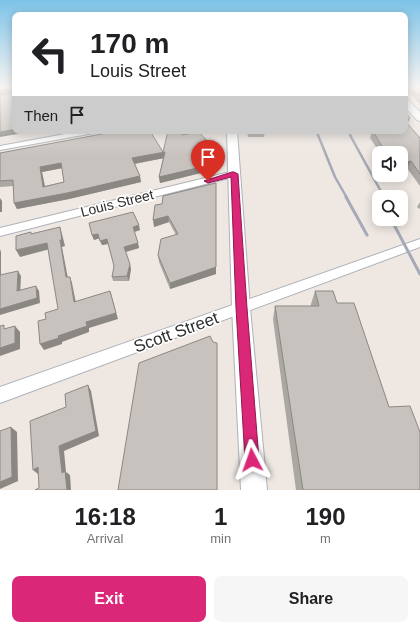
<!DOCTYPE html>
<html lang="en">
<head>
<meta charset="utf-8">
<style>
	body { margin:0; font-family:Helvetica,sans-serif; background:#f6f6f6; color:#202124; height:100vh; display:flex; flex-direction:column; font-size:15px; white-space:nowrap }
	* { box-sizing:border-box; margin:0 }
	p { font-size:13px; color:#757577 }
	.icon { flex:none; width:22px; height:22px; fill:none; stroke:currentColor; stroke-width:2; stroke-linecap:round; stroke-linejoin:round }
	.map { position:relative; height:490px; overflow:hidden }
	.sheet { display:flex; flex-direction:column; background:#fff; flex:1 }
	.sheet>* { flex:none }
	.banner { position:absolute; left:12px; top:12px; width:396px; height:122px; border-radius:8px; box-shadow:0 2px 10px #0003; background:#fff; color:#202124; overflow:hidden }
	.controls { position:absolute; left:372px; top:146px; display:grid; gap:8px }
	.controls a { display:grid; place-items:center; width:36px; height:36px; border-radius:8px; background:#fff; box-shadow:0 2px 10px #0003; font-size:20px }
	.pin { position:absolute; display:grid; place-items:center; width:34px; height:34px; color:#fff; margin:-41px -17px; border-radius:50% 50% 50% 0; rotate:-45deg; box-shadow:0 0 4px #0007 }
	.pin .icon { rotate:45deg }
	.me { position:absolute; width:44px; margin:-22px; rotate:356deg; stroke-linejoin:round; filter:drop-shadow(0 0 3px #0008) }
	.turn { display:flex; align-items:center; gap:14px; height:84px; padding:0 12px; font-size:18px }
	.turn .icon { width:52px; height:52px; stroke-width:2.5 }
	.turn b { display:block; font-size:28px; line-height:34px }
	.then { display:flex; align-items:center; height:38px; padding:0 12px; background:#0003; gap:8px; font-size:15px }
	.eta { display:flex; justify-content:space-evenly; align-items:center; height:68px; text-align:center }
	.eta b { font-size:24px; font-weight:700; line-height:28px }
	.cta { display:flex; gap:8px; margin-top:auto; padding:8px 12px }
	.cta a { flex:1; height:46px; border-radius:8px; background:#db2777; color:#fff; font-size:16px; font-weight:700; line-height:46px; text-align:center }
	.cta a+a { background:#f6f6f6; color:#202124 }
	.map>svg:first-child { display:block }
</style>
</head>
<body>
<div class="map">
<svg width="420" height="490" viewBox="0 0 420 490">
	<rect width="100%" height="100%" fill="#eee7e2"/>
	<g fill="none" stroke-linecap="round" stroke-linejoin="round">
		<g stroke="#aeb2b9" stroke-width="2">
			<path id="street" d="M81 131H98L94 133 0 150V146Z
				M234 171 237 172 238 174 237 176 0 236V228Z
				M420 239V247L0 403V387Z"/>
		</g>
		<g stroke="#aeb2b9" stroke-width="2">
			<path id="secondary" d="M405 99 408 100 420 112V121L417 120 405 107Z
				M227 131H237L250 308 267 490H241L232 308Z"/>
		</g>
		<use href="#street" fill="#fff" fill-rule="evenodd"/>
		<use href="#secondary" fill="#fff" fill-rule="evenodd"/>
		<path stroke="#a5aab6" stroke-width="2" d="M316 131 318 136
			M348 131 351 136"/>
		<path stroke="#a5aab6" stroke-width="2.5" d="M318 135 335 177 347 198
			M350 135 384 197"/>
		<path stroke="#a5aab6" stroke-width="3" d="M346 197 367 235
			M391 219 420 274"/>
	</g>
	<path fill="#aba7a3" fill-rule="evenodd" d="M405 87H420V104L405 88Z
		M407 123 420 138V186L407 168 401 153H380L370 138 371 135 368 131H405Z
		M247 131H265L264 137H248Z
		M184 135 213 170 160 183 159 177 163 158 135 164 141 182 69 199 17 209 14 203V186L0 187V153L163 152ZM62 168 64 182 45 186 42 172Z
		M420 202V209L417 207Z
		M162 204 216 274 170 289 159 262 158 255 176 235 169 222 154 227Z
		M140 230 134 232 139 248 126 252 131 269 129 281H113L112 277 114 266 108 244 102 245 100 238 94 240 92 235Z
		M315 291 337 303 389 407 420 490H296L273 319 275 306H311V304Z"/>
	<path fill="#8b8884" d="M13 87 15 92 0 95V90Z
		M410 118 407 125H405V119Z
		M15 129V131H35L0 137V132Z
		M165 152V158L133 164 132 158Z
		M411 161 407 168 401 169V163Z
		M61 163 63 168 42 172 46 193 43 187 40 167Z
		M214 164 213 170 160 183 159 177Z
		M140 176 141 182 69 199 17 209 14 203Z
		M0 198 2 201V212H0Z
		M168 216 169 222 154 227 153 220Z
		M139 225 140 230 134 232 133 227Z
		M60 227 62 234 65 246 62 247 69 284 66 277 60 240Z
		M98 234 100 238 94 240 92 235Z
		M107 239 108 244 102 245 100 241Z
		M47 243 50 249 20 257 16 250Z
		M138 243 139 248 125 252 124 247Z
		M0 249 1 252V281L0 279Z
		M130 264 131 269 129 281 127 276Z
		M216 267V274L170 289V283Z
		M18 271 21 276 20 296 17 291Z
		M70 277 72 283 77 308 74 302Z
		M36 286 39 291 40 303 0 315V309Z
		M110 291 118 319 89 328V332L62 342V344L44 350 40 344 86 322Z
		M15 326 20 332V349L0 356V348Z
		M88 385 91 391 99 436 64 451 66 472 70 475 71 490H67L62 473 59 446Z
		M11 427 17 432 18 481 0 489V482Z
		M38 467 44 472 38 474 33 470Z"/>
	<path fill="#c7c2bd" stroke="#8b8884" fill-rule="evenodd" d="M0 87H15V129L0 132V95L14 93 15 88 13 87 0 90Z
		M411 87H420V96Z
		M405 111 410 118 405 119Z
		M405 121 420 138V174L411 161 401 163V153H386L373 131H405Z
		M118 131H150L163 152 168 131H183L182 135 199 132 208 142 214 141V164L159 177 165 152 132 158 140 176 67 193 14 203 13 180 0 181V153ZM61 163 64 182 43 187 40 167Z
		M216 183V267L170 283 158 255 161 239 178 234 168 216 153 220 155 205 162 204 163 196Z
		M133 212 139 225 133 227 138 243 124 247 130 264 127 276 112 277 114 266 107 239 100 241 98 234 92 235 89 223Z
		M60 227 62 240H60L66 277H70L74 302 110 291 116 313 86 322 87 326 58 336 59 338 40 344 38 321 46 319 45 313 58 309 47 243 16 250V236L31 232V234Z
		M18 271 17 291 36 286 37 298 0 309V275Z
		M315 291H333L337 303H354L389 407 410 406 420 432V490H303L275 306H319Z
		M4 325V329L15 326V343L0 348V326Z
		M210 336 213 342 217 343V490H118L139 363Z
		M88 385 96 431 59 446 62 473 65 471 67 490H35L39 488 38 467 33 470 30 421 66 407 65 394Z
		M11 427 12 477 0 482V431Z"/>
	<linearGradient id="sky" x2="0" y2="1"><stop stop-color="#7dc3e8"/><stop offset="0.56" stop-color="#f7f4f2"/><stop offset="1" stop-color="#f7f4f2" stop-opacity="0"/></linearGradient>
	<rect width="420" height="155" fill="url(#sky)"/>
	<path fill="#db2777" stroke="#8e194d" d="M232 172H234L238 174 247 308 259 460 257 465 252 467 247 465 245 460 236 308 231 177 208 183 204 181Z"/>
	<g text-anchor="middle" stroke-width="3.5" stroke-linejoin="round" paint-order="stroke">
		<g font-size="14" fill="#2e2e2e" stroke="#fff">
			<text transform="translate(117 203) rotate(-14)" y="5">Louis Street</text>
		</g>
		<g font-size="17" fill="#2e2e2e" stroke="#fff">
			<text transform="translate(176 332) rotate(-20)" y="6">Scott Street</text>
		</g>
	</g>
</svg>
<div class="controls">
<a><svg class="icon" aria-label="sound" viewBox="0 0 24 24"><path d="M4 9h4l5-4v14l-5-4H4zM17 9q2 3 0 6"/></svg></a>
<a><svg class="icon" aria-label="search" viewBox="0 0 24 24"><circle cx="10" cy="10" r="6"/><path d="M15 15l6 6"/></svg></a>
</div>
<div class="pin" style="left:208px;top:181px;background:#d93025"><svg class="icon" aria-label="arrive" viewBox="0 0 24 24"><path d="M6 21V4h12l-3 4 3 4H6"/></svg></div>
<svg class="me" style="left:252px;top:460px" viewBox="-20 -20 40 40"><path d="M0-17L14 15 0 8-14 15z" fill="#db2777" stroke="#fff" stroke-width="4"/></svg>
<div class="banner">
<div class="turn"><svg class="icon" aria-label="left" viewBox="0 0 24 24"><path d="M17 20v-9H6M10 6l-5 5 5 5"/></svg><div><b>170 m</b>Louis Street</div></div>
<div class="then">Then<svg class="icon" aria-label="arrive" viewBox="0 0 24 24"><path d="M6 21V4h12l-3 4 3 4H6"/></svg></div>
</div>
</div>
<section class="sheet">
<div class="eta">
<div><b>16:18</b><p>Arrival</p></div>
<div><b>1</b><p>min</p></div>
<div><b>190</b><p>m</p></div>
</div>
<div class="cta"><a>Exit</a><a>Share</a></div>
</section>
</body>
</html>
